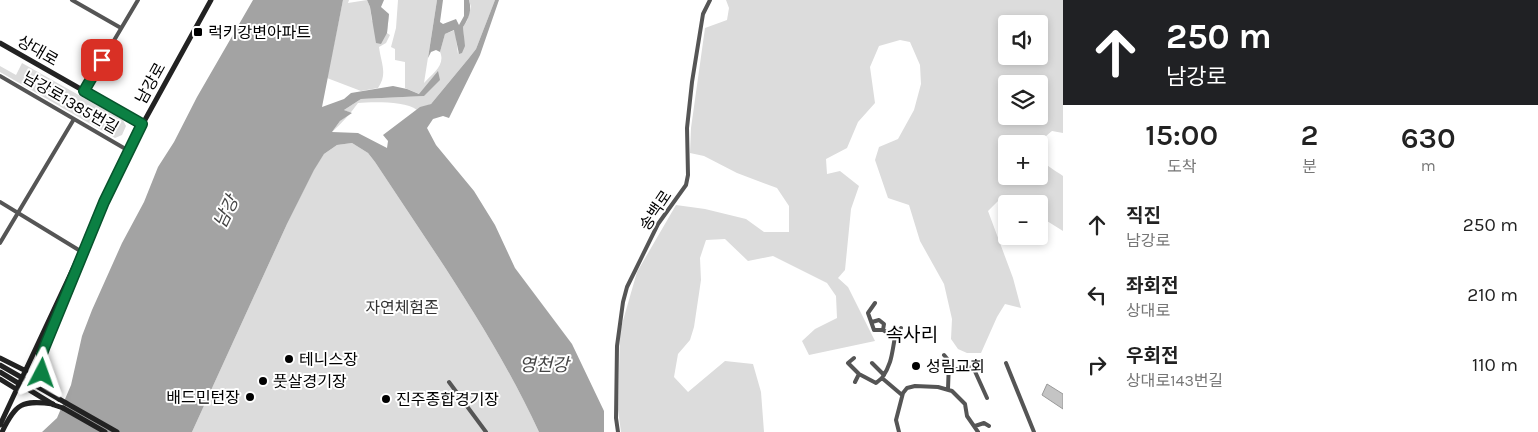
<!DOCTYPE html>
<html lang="ko">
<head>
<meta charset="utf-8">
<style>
	body { margin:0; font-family:Karla,"Noto Sans KR",sans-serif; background:#f2f2f2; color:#222; height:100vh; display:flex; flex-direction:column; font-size:19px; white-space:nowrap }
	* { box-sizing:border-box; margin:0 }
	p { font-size:16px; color:#767676 }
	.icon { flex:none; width:28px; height:28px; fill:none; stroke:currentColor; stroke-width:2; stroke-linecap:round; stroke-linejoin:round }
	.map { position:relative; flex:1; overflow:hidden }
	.details { display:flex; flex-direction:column; background:#fff; width:475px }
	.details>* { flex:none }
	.hud { background:#202124; color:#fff; overflow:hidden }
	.tools { position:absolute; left:998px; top:15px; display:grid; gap:10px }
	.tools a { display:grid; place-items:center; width:50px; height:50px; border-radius:5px; background:#fff; box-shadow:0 2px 8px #0003; font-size:25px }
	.pin { position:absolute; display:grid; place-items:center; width:42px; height:42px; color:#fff; margin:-21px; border-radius:10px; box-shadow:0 2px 8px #0006 }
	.me { position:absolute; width:55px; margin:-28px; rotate:4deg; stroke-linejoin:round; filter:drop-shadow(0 0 4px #0008) }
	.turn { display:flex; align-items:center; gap:18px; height:105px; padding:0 20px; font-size:22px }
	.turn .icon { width:65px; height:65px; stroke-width:2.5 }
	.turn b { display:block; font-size:35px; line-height:42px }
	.eta { display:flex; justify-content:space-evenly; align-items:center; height:85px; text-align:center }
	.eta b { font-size:30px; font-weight:600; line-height:35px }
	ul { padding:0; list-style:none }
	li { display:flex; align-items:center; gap:15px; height:70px; padding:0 20px }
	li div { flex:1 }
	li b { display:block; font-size:19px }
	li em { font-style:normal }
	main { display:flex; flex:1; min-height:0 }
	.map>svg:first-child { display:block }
</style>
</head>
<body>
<main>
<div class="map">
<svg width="1063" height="432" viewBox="0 0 1063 432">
	<rect width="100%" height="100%" fill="#fff"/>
	<path fill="#dcdcdc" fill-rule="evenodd" d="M343 0H349L348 3 367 0 370 7 372 21 389 14 387 33 390 35 386 43 379 47C381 63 388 74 378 88L361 91 327 78Z
		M398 0H437L424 83C432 74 446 65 440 52L445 34 455 30 458 54 464 36 463 27 467 21 471 7 469 0H495L476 49 469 58 431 104 417 110C405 101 373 102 358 103 350 114 342 123 332 132L340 121 351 113 344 110 361 99 424 96 405 88V62L395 60V49L391 47 396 28Z
		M726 0H1063V133L1052 131 1040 141C1038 163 1047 165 1063 176V231L1039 216V204H1008L999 200 988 211 1013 278 1021 308 1005 304 997 317 981 353H967L958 349 951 339 952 319 944 284 920 241 909 205 888 198 875 160 879 147 898 139 914 110 921 84 920 65 910 42 900 40 879 46 870 67 875 103 858 122 847 148 826 159 827 174 840 171 859 186 851 209 845 270 838 278 848 287 875 341 809 355 802 341 815 329 837 318 836 296 827 283 773 256 748 261 725 239 706 240 700 258 701 280 694 327 690 340 678 354 674 377 688 392 725 361 753 364 761 392 764 432H621L618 410 620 331 637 272 676 205 705 209 746 219 764 232H789V206L777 188 737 173 704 156 690 153 691 128 705 28 727 20 729 8ZM1006 24H1039V56H1006ZM1006 84H1039V116H1006ZM1006 144H1039V176H1006Z
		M22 63 123 120 126 126 122 135 115 138 0 72V66L16 75Z
		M352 143 368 153 375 162C433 250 495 337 539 432H192L287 224 314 169 324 154 337 145Z"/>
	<path fill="#a3a3a3" d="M253 0H343L322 107 344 99 351 93 393 86 407 89 419 94 438 71 440 80 424 96 361 99 344 110 352 113 340 121 332 132 358 133 387 148 388 141 383 135 420 107 431 104 469 58 476 49 495 0H499L480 55 449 118 443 116 433 119 427 128 436 145 474 191 495 225 515 268 572 344 604 411V432H539C495 337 433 250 375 162L368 153 352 143 337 145 324 154 314 170 287 224 192 432H42L57 418 71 385 82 336 92 310 122 243 144 202 158 167 174 142 197 97Z
		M367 0H384L381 7 389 14 387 33 381 44 376 43 370 7Z
		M437 0H443L440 22 443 24 456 19 459 25 464 16V0H469C472 10 469 18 463 27L465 46 462 53 459 54 454 30 445 34 440 52 436 50 431 52 428 58Z"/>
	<path fill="#c4c4c4" stroke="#999" d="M1047 384 1063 394V409L1042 395Z"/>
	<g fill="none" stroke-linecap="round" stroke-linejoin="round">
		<path stroke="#555" stroke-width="4" d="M72 0 121 28
			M0 76 129 151
			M84 91 138 0
			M0 202 82 252
			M0 243 74 119
			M875 303 868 313 874 330H883L895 337C892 352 892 364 882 378L902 395
			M872 322 879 320 884 324 883 330
			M895 337 901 328
			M944 355 949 361 948 389
			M854 358 848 363 859 374 876 383 882 378
			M872 363 884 375
			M1006 363 1034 432
			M950 370 973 367 987 398
			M449 382 486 432
			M855 382 859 374
			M975 426 984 423 989 426
			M618 432 616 418 617 346 623 302 627 287 658 224 686 185 688 175 687 128 692 82 703 14 710 0
			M899 432 896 420 903 393 907 388 915 386 938 387 952 391 965 404 967 416 978 432"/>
		<path stroke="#222" stroke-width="5" d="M0 43 142 124
			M0 358 26 371
			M0 379 16 389
			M59 399C46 384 40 373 42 354L69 288
			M66 403 117 432
			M63 408 105 432
			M0 425 130 147 211 0
			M2 432C16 403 22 400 53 404"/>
		<path stroke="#222" stroke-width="5" d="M0 365 66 403
			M0 372 54 405 63 408"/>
	</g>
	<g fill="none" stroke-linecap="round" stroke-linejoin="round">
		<g stroke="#07532c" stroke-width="12">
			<path id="route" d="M42 373V354L45 346 104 202 142 124 84 91 102 60"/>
		</g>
		<use href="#route" stroke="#0b8043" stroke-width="9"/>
	</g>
	<g fill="#000" stroke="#fff" stroke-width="2">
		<rect x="193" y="27" width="10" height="10" rx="2.5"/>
		<circle cx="289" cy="359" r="5"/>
		<circle cx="916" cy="366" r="5"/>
		<circle cx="263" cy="381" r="5"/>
		<circle cx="250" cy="397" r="5"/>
		<circle cx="386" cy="399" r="5"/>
	</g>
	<g text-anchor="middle" stroke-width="4" stroke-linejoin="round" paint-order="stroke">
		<g font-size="16" fill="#000" stroke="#fff" text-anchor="start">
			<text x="208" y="38">럭키강변아파트</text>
			<text x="299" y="365">테니스장</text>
			<text x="926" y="372">성림교회</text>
			<text x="273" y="387">풋살경기장</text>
			<text x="240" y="403" text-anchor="end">배드민턴장</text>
			<text x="396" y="405">진주종합경기장</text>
		</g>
		<g font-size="16" fill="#000" stroke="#fff">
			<text transform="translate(38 50) rotate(30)" y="6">상대로</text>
			<text transform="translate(150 83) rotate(-61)" y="6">남강로</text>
			<text transform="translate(71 102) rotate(30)" y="6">남강로1385번길</text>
			<text transform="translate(655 210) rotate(-56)" y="6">송백로</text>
		</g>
		<g font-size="16" fill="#333" stroke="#fff">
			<text x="402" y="313">자연체험존</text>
		</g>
		<g font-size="18" font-style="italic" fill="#444" stroke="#fff">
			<text transform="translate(226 212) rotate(-64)" y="6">남강</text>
			<text x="544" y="371">영천강</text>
		</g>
		<g font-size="19" fill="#000" stroke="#fff">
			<text x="912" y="341">속사리</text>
		</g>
	</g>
</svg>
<div class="tools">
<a><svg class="icon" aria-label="sound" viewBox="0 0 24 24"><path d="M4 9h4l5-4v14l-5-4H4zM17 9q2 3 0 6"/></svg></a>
<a><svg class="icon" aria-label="layers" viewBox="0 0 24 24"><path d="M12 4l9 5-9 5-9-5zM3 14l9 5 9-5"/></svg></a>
<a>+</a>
<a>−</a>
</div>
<div class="pin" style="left:102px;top:60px;background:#d93025"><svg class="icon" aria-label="arrive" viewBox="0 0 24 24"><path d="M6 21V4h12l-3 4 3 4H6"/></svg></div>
<svg class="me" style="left:42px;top:373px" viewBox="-20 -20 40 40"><path d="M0-17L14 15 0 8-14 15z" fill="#0b8043" stroke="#fff" stroke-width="4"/></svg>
</div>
<section class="details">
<div class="hud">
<div class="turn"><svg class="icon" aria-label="ahead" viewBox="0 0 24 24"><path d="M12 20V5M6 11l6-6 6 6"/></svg><div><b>250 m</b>남강로</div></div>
</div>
<div class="eta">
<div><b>15:00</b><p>도착</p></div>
<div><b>2</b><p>분</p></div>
<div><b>630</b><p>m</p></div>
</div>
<ul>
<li><svg class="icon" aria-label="ahead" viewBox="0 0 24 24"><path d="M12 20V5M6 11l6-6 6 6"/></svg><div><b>직진</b><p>남강로</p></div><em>250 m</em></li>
<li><svg class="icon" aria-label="left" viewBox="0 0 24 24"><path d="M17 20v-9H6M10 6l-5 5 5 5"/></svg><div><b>좌회전</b><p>상대로</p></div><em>210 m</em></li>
<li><svg class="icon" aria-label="right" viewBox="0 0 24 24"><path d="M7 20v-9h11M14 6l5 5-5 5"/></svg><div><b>우회전</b><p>상대로143번길</p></div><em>110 m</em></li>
</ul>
</section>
</main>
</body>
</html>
